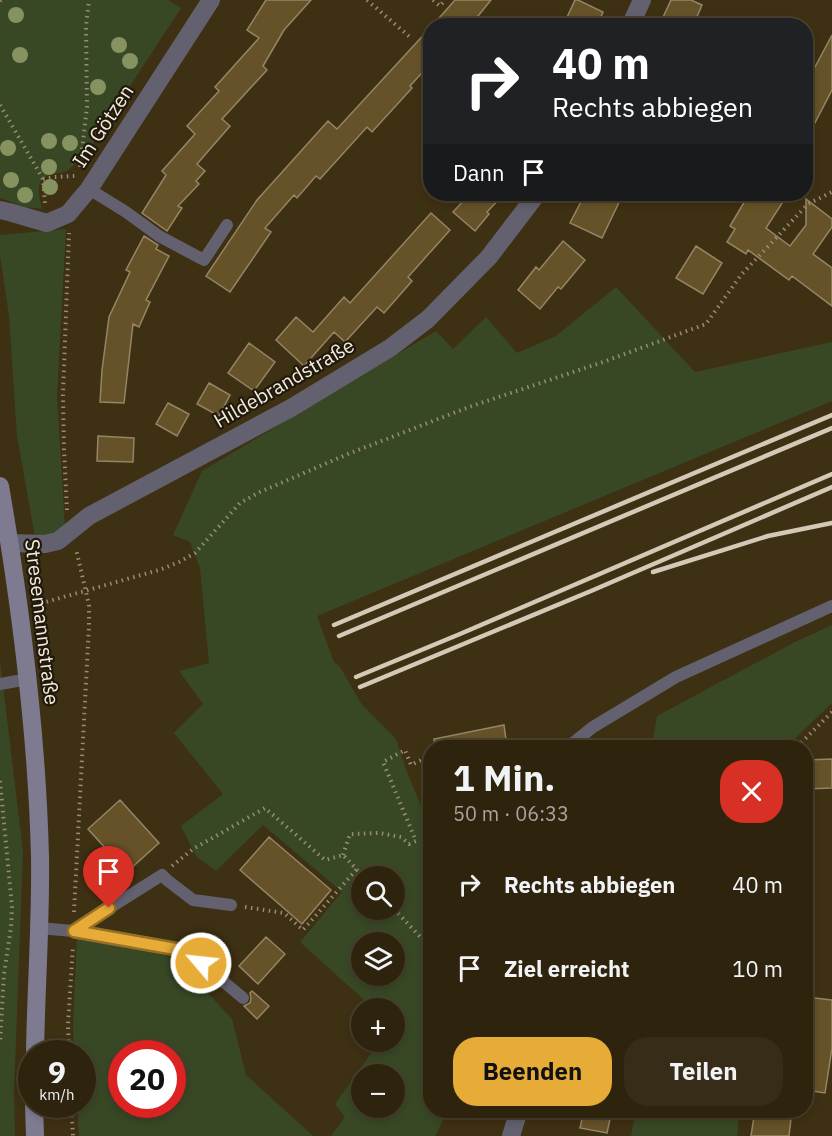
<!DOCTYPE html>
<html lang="de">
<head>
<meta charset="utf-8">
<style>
	body { margin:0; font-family:"IBM Plex Sans",sans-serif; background:#362c17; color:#f1f3f6; height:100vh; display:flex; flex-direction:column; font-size:22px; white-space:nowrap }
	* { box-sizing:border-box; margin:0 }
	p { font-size:20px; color:#a7a49e }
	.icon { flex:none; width:33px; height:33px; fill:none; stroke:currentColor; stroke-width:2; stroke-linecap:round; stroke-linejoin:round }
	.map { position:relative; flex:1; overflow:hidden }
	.drawer { position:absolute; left:423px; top:740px; width:390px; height:378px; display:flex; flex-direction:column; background:#2e240e; border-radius:24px; box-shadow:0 3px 9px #0003,0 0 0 2px #49412e }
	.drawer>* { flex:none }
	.guide { position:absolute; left:423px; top:18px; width:390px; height:183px; border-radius:24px; box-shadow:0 3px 9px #0003,0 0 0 2px #49412e; background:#202124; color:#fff; overflow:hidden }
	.tools { position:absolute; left:351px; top:866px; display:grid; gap:12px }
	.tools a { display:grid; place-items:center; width:54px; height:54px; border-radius:50%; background:#2e240e; box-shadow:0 3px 9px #0003,0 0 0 2px #49412e; font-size:30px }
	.speed { position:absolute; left:18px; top:1040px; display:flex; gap:12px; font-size:30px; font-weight:700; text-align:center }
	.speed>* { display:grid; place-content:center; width:78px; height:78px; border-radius:50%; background:#2e240e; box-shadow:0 3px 9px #0003,0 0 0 2px #49412e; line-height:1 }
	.speed small { font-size:15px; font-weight:400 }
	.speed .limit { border:9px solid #d22; background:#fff; color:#111 }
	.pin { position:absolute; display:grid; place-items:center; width:51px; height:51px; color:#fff; margin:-62px -26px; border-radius:50% 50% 50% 0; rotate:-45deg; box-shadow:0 0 6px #0007 }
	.pin .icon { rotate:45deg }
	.me { position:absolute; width:66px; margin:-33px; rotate:298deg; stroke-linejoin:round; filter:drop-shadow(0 0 4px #0008) }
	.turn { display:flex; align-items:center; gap:21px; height:126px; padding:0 30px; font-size:27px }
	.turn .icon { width:78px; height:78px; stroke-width:2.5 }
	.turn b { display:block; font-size:42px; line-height:51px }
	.then { display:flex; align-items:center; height:57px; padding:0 30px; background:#0003; gap:12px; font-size:22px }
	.round { display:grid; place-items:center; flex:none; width:63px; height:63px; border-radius:24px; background:#362c17 }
	.overview { display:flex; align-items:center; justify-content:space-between; height:102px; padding:0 30px }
	h1 { font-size:36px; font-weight:700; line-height:45px }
	.primary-button { display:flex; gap:12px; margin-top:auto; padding:12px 30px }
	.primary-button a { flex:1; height:69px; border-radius:24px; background:#e7ac37; color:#111; font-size:24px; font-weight:700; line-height:69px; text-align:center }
	.primary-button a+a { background:#362c17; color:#f1f3f6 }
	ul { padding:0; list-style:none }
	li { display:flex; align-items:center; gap:18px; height:84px; padding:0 30px }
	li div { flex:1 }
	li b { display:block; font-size:22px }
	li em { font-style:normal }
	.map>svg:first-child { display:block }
</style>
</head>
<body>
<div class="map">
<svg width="832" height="1136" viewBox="0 0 832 1136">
	<rect width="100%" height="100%" fill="#3e3013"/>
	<path fill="#384825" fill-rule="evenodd" d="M0 0H168L181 8 87 152C80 158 74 167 66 171 60 174 53 173 47 176 34 181 40 199 42 209L25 207 0 198Z
		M66 229 57 396 65 528 55 538 35 537 17 436 9 316 0 255V235Z
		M616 287 695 372 832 342V401L317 616 334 662 340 667 362 705 396 739 407 772 430 827V1110H448L435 1136H331L345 1117 335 1104 380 1041H394V1008H373L300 942 342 892 263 825 216 871 196 856 181 826 223 794 174 733 203 704 179 671 209 663 200 568 190 542 173 535 202 471 436 331 453 349 486 317 517 353 556 336ZM362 876H394V909H362ZM362 942H394V975H362ZM362 1074H394V1107H362Z
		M832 625V703L786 747H652L657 716 793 643Z
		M0 661 23 851 14 1093 15 1136H0Z
		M77 937 174 957 232 1019 246 1075 313 1136H79L77 1104H82V1053H74L73 1026ZM122 1053H172V1104H122Z
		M636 1110H740L737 1136H631Z"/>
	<path fill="#665228" stroke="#958566" stroke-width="1.5" d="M266 0H311L284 30 263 66 267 70 222 119 230 126 197 164 205 171 196 181 199 184 178 206 182 208 167 231 142 213 166 175 162 171 195 134 187 126 219 91 215 87 259 38 247 30Z
		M455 0H491L470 26H432Z
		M575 0H578L603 12 597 26H563Z
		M671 0H691L702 5 693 26H659Z
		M430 28V64L410 86 412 88 372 132 367 127 320 179 316 176 297 198 294 195 265 228 271 232 230 292 206 276 257 200 328 121 337 129Z
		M832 35V90L806 140V84Z
		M470 194H504L487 212 489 214 475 231 453 212Z
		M585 194H623L602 238 570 223Z
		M749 194H788L766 228 790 246 806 225V199L832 219V227L813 254 832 268V306L792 276 789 280 748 250 746 254 727 242 735 229 730 226Z
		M431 213 450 230 408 277 412 281 384 313 377 307 345 342 334 332 304 366 276 340 296 317 313 332 344 297 350 303Z
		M144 236 158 245 156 249 169 256 146 300 150 302 139 327 133 324 124 403 100 402 102 370 109 317 130 272 126 270Z
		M563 241 585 260 561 289 558 287 540 309 518 290 536 267 539 270Z
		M696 246 722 263 703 294 676 278Z
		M249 343 275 362 254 391 228 373Z
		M209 383 230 395 219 416 197 404Z
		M168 403 189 414 177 436 156 424Z
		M98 436 134 438 133 462 97 461Z
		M504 725 507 747H435L434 739Z
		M832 759V788L806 789V760Z
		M120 800 159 843 127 872 88 829Z
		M269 837 331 890 302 924 240 870Z
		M266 937 285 954 258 984 239 966Z
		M252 991 269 1006 257 1019 244 1006 250 1003 251 999 250 993Z
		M806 997 832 1000V1048L825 1093 806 1090 814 1031 806 1030Z
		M584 1110H612L607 1133 580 1128Z
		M755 1110H792L789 1136H751Z"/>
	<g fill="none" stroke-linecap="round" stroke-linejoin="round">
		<path stroke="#988c75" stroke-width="4" stroke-dasharray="1.5 4.5" stroke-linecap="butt" d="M367 0 411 38
			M433 0 440 6 445 0
			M0 1 1 0
			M0 105 43 179 45 204
			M80 167 87 107 86 26 89 0
			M43 179 54 177 75 176
			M67 510 64 449 63 395 69 233
			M35 605 159 570 179 562 195 553 240 503 260 492 348 454 469 407 603 362 706 324 741 275 808 204 832 192
			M797 747 832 712
			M0 781 12 907 11 927 4 974 0 1042
			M343 855 350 834 379 833 401 837 409 844 416 841 383 762 405 750 411 765 430 756
			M172 866 193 849 265 808 325 860 343 855 363 876
			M245 907 284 913 303 930 357 869
			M394 909 426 943
			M74 912 89 625V605L76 549
			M69 1053 68 1024 73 946
			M71 1104 73 1136"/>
		<path stroke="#63616f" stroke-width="12" d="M89 189 126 212 159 236 204 260 227 225
			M0 684 28 679
			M568 747 593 727 676 677 832 606
			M39 928 73 931 187 951 243 998
			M73 931 162 875 167 880 193 900 231 905"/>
		<path stroke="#63616f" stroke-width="18" d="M630 26 642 0
			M0 210 9 212 47 223 68 214 89 189 211 0
			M10 543 45 544 58 541 89 516 291 408 390 348 428 319 489 257 537 194
			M511 1136 519 1110"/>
		<path stroke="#7e7b91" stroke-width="18" d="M0 486C21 608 37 733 40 857 41 922 36 988 35 1053
			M34 1104 35 1136"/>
		<path stroke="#d3c9b6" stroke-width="4.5" d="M653 572 768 536 832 523
			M334 625 832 415
			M339 636 832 428
			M356 677 460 634 832 474
			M360 687 591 591 832 487"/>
	</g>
	<g fill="#879261">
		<circle cx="16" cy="15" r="8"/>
		<circle cx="119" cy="45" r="8"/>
		<circle cx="20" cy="55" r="8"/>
		<circle cx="130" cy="61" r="8"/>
		<circle cx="98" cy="87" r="8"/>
		<circle cx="49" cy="141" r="8"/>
		<circle cx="70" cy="143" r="8"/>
		<circle cx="8" cy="148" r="8"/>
		<circle cx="49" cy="167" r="8"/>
		<circle cx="11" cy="180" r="8"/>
		<circle cx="50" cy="187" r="8"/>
		<circle cx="25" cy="195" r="8"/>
	</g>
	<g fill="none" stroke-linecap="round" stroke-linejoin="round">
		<g stroke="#967024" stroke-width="15">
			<path id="route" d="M109 908 74 931 187 951 201 963"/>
		</g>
		<use href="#route" stroke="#e7ac37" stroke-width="10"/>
	</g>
	<g text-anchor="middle" stroke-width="4.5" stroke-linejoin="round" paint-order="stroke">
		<g font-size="20" fill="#f4ebda" stroke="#20190d">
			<text transform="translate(103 126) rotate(-57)" y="7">Im Götzen</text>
			<text transform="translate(284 383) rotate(-30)" y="7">Hildebrandstraße</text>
			<text transform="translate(42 622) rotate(83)" y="7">Stresemannstraße</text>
		</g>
	</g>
</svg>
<div class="tools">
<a><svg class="icon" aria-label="search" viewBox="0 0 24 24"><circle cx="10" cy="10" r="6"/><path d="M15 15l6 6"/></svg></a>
<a><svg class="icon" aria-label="layers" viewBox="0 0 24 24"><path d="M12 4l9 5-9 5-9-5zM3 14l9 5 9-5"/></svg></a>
<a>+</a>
<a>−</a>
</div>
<div class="speed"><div>9<small>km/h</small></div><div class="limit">20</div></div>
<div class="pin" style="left:109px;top:908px;background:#d93025"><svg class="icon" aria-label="arrive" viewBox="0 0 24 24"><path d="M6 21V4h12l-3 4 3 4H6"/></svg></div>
<svg class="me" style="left:201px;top:963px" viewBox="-20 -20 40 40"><circle r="17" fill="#e7ac37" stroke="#fff" stroke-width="3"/><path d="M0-11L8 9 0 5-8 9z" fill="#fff"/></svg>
<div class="guide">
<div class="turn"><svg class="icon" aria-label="right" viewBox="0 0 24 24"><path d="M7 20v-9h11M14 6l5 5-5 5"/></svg><div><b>40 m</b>Rechts abbiegen</div></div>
<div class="then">Dann<svg class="icon" aria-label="arrive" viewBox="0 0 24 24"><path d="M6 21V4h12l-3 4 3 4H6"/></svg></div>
</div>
<section class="drawer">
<div class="overview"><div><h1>1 Min.</h1><p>50 m · 06:33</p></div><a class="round" style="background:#d93025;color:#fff"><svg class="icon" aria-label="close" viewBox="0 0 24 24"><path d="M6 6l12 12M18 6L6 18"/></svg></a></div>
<ul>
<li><svg class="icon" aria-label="right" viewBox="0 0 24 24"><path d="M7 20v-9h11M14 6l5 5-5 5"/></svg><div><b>Rechts abbiegen</b></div><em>40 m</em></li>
<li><svg class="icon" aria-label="arrive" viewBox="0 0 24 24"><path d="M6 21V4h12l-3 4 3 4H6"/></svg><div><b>Ziel erreicht</b></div><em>10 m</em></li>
</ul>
<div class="primary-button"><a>Beenden</a><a>Teilen</a></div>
</section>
</div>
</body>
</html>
